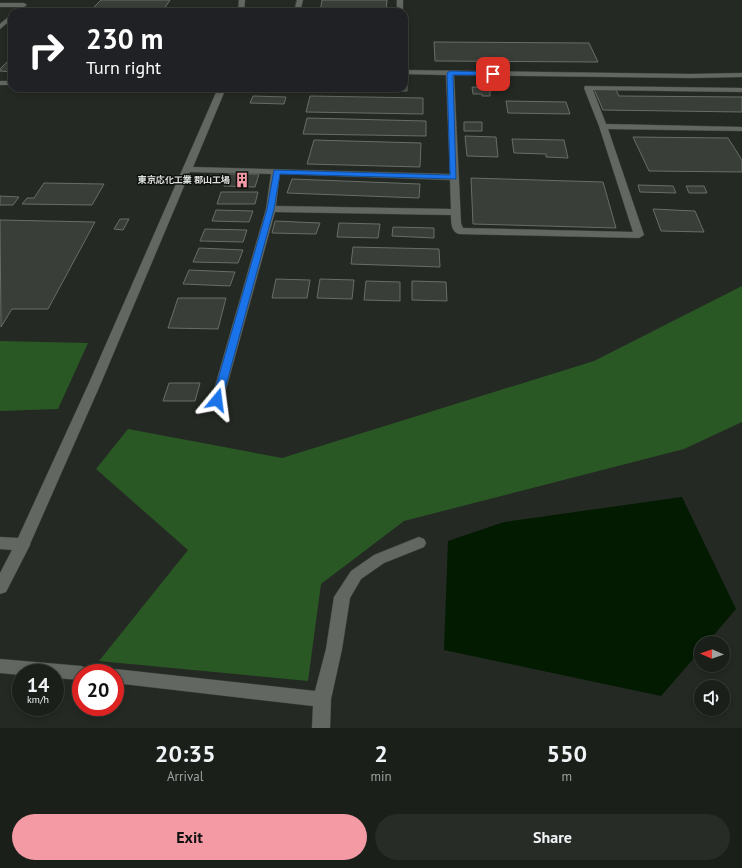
<!DOCTYPE html>
<html lang="en">
<head>
<meta charset="utf-8">
<style>
	body { margin:0; font-family:"PT Sans","Noto Sans JP",sans-serif; background:#282c27; color:#f1f3f6; height:100vh; display:flex; flex-direction:column; font-size:15px; white-space:nowrap }
	* { box-sizing:border-box; margin:0 }
	p { font-size:13px; color:#a0a2a2 }
	.icon { flex:none; width:22px; height:22px; fill:none; stroke:currentColor; stroke-width:2; stroke-linecap:round; stroke-linejoin:round }
	.map { position:relative; height:728px; overflow:hidden }
	.details { display:flex; flex-direction:column; background:#1b1f1a; flex:1 }
	.details>* { flex:none }
	.hud { position:absolute; left:8px; top:8px; width:400px; height:84px; border-radius:12px; box-shadow:0 2px 6px #0003,0 0 0 1px #393d39; background:#202124; color:#fff; overflow:hidden }
	.needle { width:26px; rotate:272deg }
	.fabs { position:absolute; left:694px; top:636px; display:grid; gap:8px }
	.fabs a { display:grid; place-items:center; width:36px; height:36px; border-radius:50%; background:#1b1f1a; box-shadow:0 2px 6px #0003,0 0 0 1px #393d39; font-size:20px }
	.speed { position:absolute; left:12px; top:664px; display:flex; gap:8px; font-size:20px; font-weight:700; text-align:center }
	.speed>* { display:grid; place-content:center; width:52px; height:52px; border-radius:50%; background:#1b1f1a; box-shadow:0 2px 6px #0003,0 0 0 1px #393d39; line-height:1 }
	.speed small { font-size:10px; font-weight:400 }
	.speed .limit { border:6px solid #d22; background:#fff; color:#111 }
	.pin { position:absolute; display:grid; place-items:center; width:34px; height:34px; color:#fff; margin:-17px; border-radius:8px; box-shadow:0 2px 6px #0006 }
	.me { position:absolute; width:44px; margin:-22px; rotate:16deg; stroke-linejoin:round; filter:drop-shadow(0 0 3px #0008) }
	.turn { display:flex; align-items:center; gap:14px; height:84px; padding:0 12px; font-size:18px }
	.turn .icon { width:52px; height:52px; stroke-width:2.5 }
	.turn b { display:block; font-size:28px; line-height:34px }
	.eta { display:flex; justify-content:space-evenly; align-items:center; height:68px; text-align:center }
	.eta b { font-size:24px; font-weight:700; line-height:28px }
	.primary-button { display:flex; gap:8px; margin-top:auto; padding:8px 12px }
	.primary-button a { flex:1; height:46px; border-radius:24px; background:#f49aa5; color:#111; font-size:16px; font-weight:700; line-height:46px; text-align:center }
	.primary-button a+a { background:#282c27; color:#f1f3f6 }
	.map>svg:first-child { display:block }
</style>
</head>
<body>
<div class="map">
<svg width="742" height="728" viewBox="0 0 742 728">
	<rect width="100%" height="100%" fill="#242923"/>
	<path fill="#2a5825" d="M742 286V422L684 449 404 521 321 584 308 681 99 661 188 550 96 469 128 429 282 458 594 361Z
		M0 341 88 343 58 409 0 411Z"/>
	<path fill="#021b01" d="M682 497 736 609 707 643H701V650L661 696 444 650 448 541 504 522Z"/>
	<path fill="#393f38" stroke="#686e67" d="M101 0H170L162 12H89Z
		M322 0H387L386 12H320Z
		M404 39H407L406 57H404Z
		M434 42 589 43 598 62 435 61Z
		M12 57V72L0 71V69Z
		M404 83H407V91L322 90 323 88H404Z
		M472 87 490 88V96H482V94H473Z
		M255 88H287L285 92H254Z
		M594 89 616 90 619 96 742 97V112L603 110Z
		M253 96 286 97 284 104 250 103Z
		M310 96 423 98V114L306 112Z
		M506 101 566 102 570 114 508 113Z
		M307 118 426 121V136L303 134Z
		M464 122H482V131H464Z
		M465 136 496 137 498 157 467 156Z
		M633 137 728 138 742 160V172L649 171Z
		M512 139 564 140 568 158 546 157V154L514 153Z
		M314 140 421 143 420 167 307 164Z
		M229 174H259L255 187 224 186Z
		M471 178 603 182 616 228 473 224Z
		M292 179 420 184 419 198 287 193Z
		M44 183 104 184 92 205 22 204 27 198H34Z
		M638 185 673 186 676 193 640 192Z
		M686 186H704L707 193H689Z
		M221 192H258L255 204H217Z
		M0 196 19 197 13 205H0Z
		M653 209 695 211 704 232 661 231Z
		M216 210 253 211 249 222 212 221Z
		M120 219H129L123 230 114 229Z
		M0 220 95 222 48 309H12L1 327Z
		M275 221 320 223 316 234 272 233Z
		M339 223 380 224 378 238 337 237Z
		M393 227 434 228V238L392 236Z
		M205 229 247 230 243 242 200 241Z
		M353 247 439 249 440 267 351 264Z
		M199 248 243 250 238 263 193 262Z
		M189 270 235 272 230 286 183 284Z
		M276 279 310 280 307 298H272Z
		M320 279 354 280 352 299 317 298Z
		M366 281 400 282V301L364 300Z
		M412 281 446 282 447 301 412 300Z
		M178 298H226L218 329 168 328Z
		M169 383H200L195 401H163Z"/>
	<g fill="none" stroke-linecap="round" stroke-linejoin="round">
		<g stroke="#3f433e" stroke-width="1">
			<path id="minor" d="M239 0H245L244 12H238Z
				M297 0H303L300 12H294Z
				M397 0H403V12H397Z
				M0 3H24L27 5 24 7H0Z
				M12 14V19L0 29V24Z
				M404 70 691 74 742 73V77L691 78 454 75 461 223 463 228 633 232 599 126 584 88 585 86 742 88V92L593 90 606 124 742 127V131L608 129 644 235 639 238 459 234C451 232 451 222 451 215L275 212 223 400 221 403H213L211 400 266 209 271 174 190 172 101 383 30 544V545L6 592 0 594V573L12 550 0 549V537L18 538 89 383 218 88H226L193 167 450 174 446 75 404 74ZM280 174 450 180 451 209 276 206Z
				M0 81H12V85H0Z
				M419 537 424 539 426 543 424 547 384 563 361 579 350 598 342 649 331 699 330 728H312L313 706 115 683V673H108L109 671 115 669 315 691 326 649 334 597 351 571 374 555Z
				M0 659 81 666 87 668 90 673H81V680L55 678V673H21V675L0 673Z"/>
		</g>
		<use href="#minor" fill="#626861" fill-rule="evenodd"/>
	</g>
	<path fill="#1a73e8" stroke="#114b97" d="M450 71 493 72 496 74 493 75H453L456 179 280 174 274 209 222 400 217 403 214 402 212 400 267 209 274 170 450 175 447 73Z"/>
	<defs>
		<g id="building-bare" transform="scale(1.2)"><path d="M-4-6H4V6H1V3H-1V6H-4ZM-2.5-4.3h1.7v1.8h-1.7ZM.8-4.3h1.7v1.8H.8ZM-2.5-1h1.7V.8h-1.7ZM.8-1h1.7V.8H.8Z" fill="#f49aa5" stroke="#0f110e" stroke-width="2.5" paint-order="stroke"/></g>
	</defs>
	<g fill-rule="evenodd">
		<use href="#building-bare" x="242" y="180"/>
	</g>
	<g text-anchor="middle" stroke-width="3" stroke-linejoin="round" paint-order="stroke">
		<g font-size="9" font-weight="bold" fill="#dce0dc" stroke="#0f110e" text-anchor="end">
			<text x="230" y="183">東京応化工業 郡山工場</text>
		</g>
	</g>
</svg>
<div class="fabs">
<a><svg class="needle" viewBox="-14 -14 28 28"><path d="M0-13l5 13h-10z" fill="#e53935"/><path d="M0 13l5-13h-10z" fill="#a0a2a2"/></svg></a>
<a><svg class="icon" aria-label="sound" viewBox="0 0 24 24"><path d="M4 9h4l5-4v14l-5-4H4zM17 9q2 3 0 6"/></svg></a>
</div>
<div class="speed"><div>14<small>km/h</small></div><div class="limit">20</div></div>
<div class="pin" style="left:493px;top:74px;background:#d93025"><svg class="icon" aria-label="arrive" viewBox="0 0 24 24"><path d="M6 21V4h12l-3 4 3 4H6"/></svg></div>
<svg class="me" style="left:217px;top:400px" viewBox="-20 -20 40 40"><path d="M0-17L14 15 0 8-14 15z" fill="#1a73e8" stroke="#fff" stroke-width="4"/></svg>
<div class="hud">
<div class="turn"><svg class="icon" aria-label="right" viewBox="0 0 24 24"><path d="M7 20v-9h11M14 6l5 5-5 5"/></svg><div><b>230 m</b>Turn right</div></div>
</div>
</div>
<section class="details">
<div class="eta">
<div><b>20:35</b><p>Arrival</p></div>
<div><b>2</b><p>min</p></div>
<div><b>550</b><p>m</p></div>
</div>
<div class="primary-button"><a>Exit</a><a>Share</a></div>
</section>
</body>
</html>
